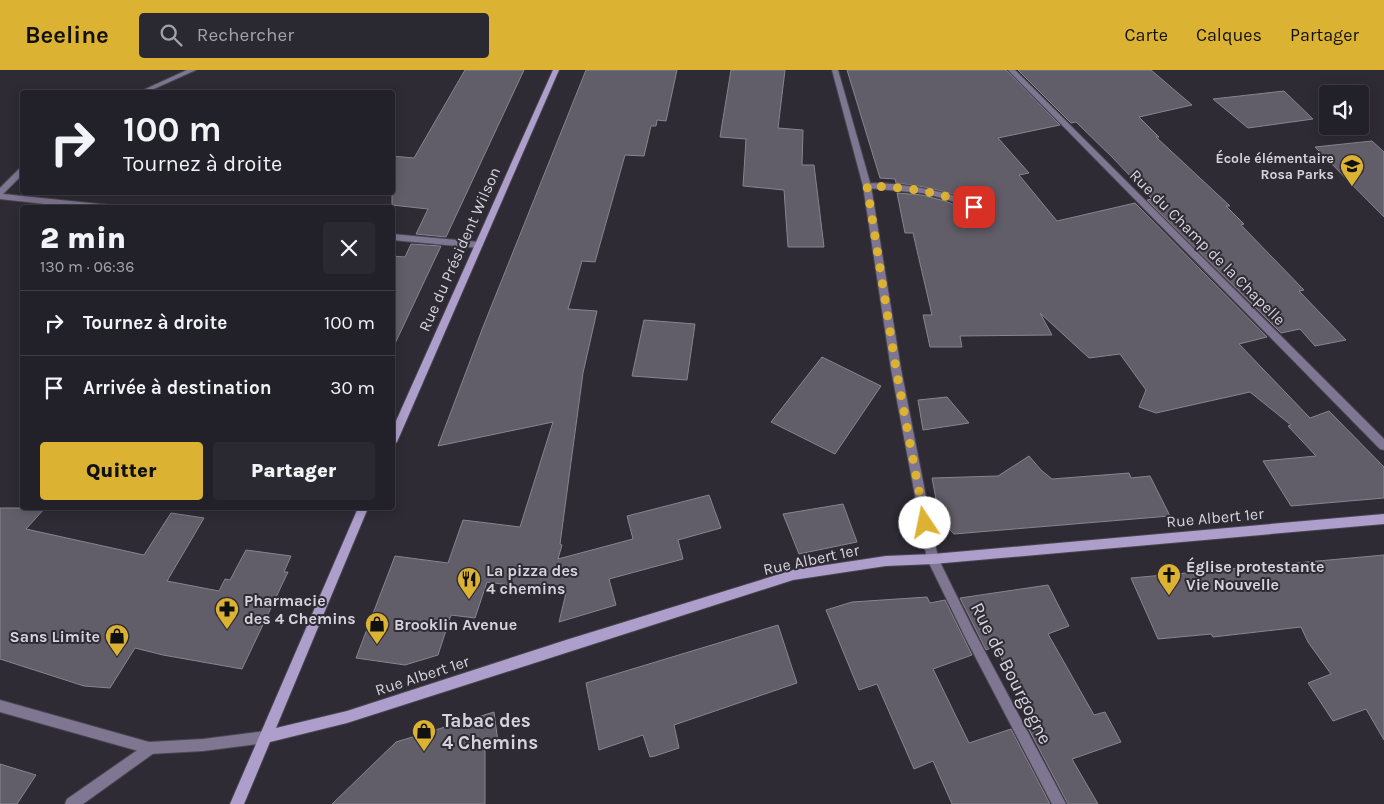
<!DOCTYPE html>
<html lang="fr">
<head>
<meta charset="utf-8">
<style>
	body { margin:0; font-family:Karla,sans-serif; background:#2a2830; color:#f1f3f6; height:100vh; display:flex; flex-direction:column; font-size:19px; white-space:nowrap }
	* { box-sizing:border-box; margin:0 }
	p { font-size:16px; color:#a2a3a8 }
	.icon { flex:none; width:28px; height:28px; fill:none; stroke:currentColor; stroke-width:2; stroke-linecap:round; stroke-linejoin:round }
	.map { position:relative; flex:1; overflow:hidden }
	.drawer { position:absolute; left:20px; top:135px; width:375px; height:305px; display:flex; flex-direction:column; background:#222028; border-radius:5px; box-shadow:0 2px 12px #0003,0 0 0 1px #3f3e45 }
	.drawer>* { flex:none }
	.top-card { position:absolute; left:20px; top:20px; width:375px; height:105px; border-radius:5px; box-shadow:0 2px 12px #0003,0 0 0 1px #3f3e45; background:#222028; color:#f1f3f6; overflow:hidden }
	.fabs { position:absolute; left:1319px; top:15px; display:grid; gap:10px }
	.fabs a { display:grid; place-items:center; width:50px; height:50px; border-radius:5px; background:#222028; box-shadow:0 2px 12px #0003,0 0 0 1px #3f3e45; font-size:25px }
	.pin { position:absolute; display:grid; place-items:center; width:42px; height:42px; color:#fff; margin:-21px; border-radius:10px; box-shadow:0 2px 8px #0006 }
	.me { position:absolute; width:55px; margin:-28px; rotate:349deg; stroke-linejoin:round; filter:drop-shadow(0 0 4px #0008) }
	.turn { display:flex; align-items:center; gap:18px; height:105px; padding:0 20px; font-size:22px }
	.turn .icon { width:65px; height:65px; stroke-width:2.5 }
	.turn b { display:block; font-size:35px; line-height:42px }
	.round { display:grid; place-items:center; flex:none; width:52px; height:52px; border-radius:5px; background:#2a2830 }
	.overview { display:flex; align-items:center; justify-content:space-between; height:85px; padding:0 20px }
	h1 { font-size:30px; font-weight:800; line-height:38px }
	.cta { display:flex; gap:10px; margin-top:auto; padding:10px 20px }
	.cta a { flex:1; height:58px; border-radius:5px; background:#dcb233; color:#111; font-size:20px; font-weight:800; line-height:58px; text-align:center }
	.cta a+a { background:#2a2830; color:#f1f3f6 }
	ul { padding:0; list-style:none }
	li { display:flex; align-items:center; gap:15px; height:65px; padding:0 20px; border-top:1px solid #3f3e45 }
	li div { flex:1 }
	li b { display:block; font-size:19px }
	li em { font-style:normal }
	header { display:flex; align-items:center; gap:30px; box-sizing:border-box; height:70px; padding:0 25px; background:#dcb233; color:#111 }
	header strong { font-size:24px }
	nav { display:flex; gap:28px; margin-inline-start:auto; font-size:18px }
	.search { width:350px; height:45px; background:#2a2830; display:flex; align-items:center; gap:12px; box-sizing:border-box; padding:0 18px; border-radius:5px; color:#a2a3a8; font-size:19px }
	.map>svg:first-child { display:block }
</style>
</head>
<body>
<header>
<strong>Beeline</strong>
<div class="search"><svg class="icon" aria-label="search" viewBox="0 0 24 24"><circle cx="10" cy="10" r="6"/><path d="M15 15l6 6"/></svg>Rechercher</div>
<nav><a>Carte</a><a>Calques</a><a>Partager</a></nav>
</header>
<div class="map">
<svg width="1384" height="734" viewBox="0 0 1384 734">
	<rect width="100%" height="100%" fill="#2e2b35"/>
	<path fill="#615e69" stroke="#888490" d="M465 0H524L446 167 416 164 428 139 392 135V86L414 88Z
		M586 0H677L666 51 657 50 656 56H651L644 86 625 85 595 192 582 191 568 239 597 241 583 303 560 474 562 475 558 489 633 469 627 446 709 425 721 458 678 470 683 489 609 509 616 535 559 552 566 523 487 512 475 548 451 545 438 585 405 595 356 588 395 486 448 493 463 450 520 457 553 352 438 376 483 257Z
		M731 0H785L778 58 803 60 802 95H814L824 177H788L784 120 743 116 746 69 720 67Z
		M847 0H1006L1060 55 998 68 1029 103 1019 105 1057 151 1135 133 1267 267 1239 274 1310 348 1329 341 1384 397V428L1291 436 1263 391 1316 386 1288 356 1291 355 1250 322 1156 343 1139 337 1146 320 1120 284 1089 288 1040 243 1052 265 960 266 962 277H930L923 245H932L913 163H905L897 123 922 125 945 131 973 142 980 137 970 130 957 125 924 117 896 113 895 109 880 108Z
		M1018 0H1151L1192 35 1139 47 1159 67H1156L1230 136H1226L1244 154 1241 155 1304 220 1299 221 1346 270 1315 276 1300 259 1281 263 1147 130 1152 129 1113 88 1076 52 1071 53Z
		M1284 21 1313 49 1248 58 1213 29Z
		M1372 71 1384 82V147L1315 77Z
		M411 174 441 176 392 280V186L405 187Z
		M644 250 695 254 687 310 632 306Z
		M822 287 881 316 835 384 771 352Z
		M947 327 969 353 923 360 918 330Z
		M1029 386 1041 400 1052 409 1129 403 1131 408 1150 406 1170 446 954 464 940 450 932 408 998 406Z
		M843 434 857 472 799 484 783 444Z
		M0 438H45L26 459 144 485 171 443 204 448 167 511 219 521 225 509 230 510 246 480 291 486 284 502H288L242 599 163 585 135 578 110 618 84 616 0 589Z
		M1384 485V670L1366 639 1333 651 1308 613 1331 604 1308 572 1301 557 1213 567 1211 564 1158 569 1131 508Z
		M1048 515 1069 556 1048 564 1094 645 1105 642 1121 672 1072 689 1098 734H1068L1026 654 1036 651 1004 594 996 576 986 580 960 528Z
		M927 527 930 533 945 530 972 585 933 599 969 673 1011 659 1050 734H952L933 691 914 699 877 614 859 620 826 540 852 532Z
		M778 555 797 613 674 655 679 678 655 686 650 687 643 665 599 680 586 613Z
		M494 642 498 672 485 676V734H332L396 672Z
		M0 694 36 705 17 734H0Z"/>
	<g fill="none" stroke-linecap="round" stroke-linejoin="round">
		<g stroke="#494650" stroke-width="2">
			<path id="service" d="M864 114C887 110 961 122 978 137L974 140 946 129 922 123 867 118H864Z"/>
		</g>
		<g stroke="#494650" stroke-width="2">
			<path id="minor" d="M187 0H196L147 22H139Z
				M832 0H838L871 116 901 299 938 488 974 561 1066 734H1052L966 569 927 489 891 299 863 116Z
				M1008 0H1015L1384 369V380L1380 379Z
				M19 99H22V105L3 124 109 135 113 138H81L0 129V118Z
				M392 164 479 172 483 175 479 178 392 170Z
				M149 672 154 673 155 678 154 683 83 734H65L67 729Z"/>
		</g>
		<g stroke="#494650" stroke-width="2">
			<path id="tertiary" d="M0 630 149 672 203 669 265 661 269 663 271 667 269 671 265 673 203 681 149 684 0 642Z"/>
		</g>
		<g stroke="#494650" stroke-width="2">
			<path id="secondary" d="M553 0H559L397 372 392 376V360Z
				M358 438H368L276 658 347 641 566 570 793 500 886 486 933 484 1384 444V454L933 494 886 496 793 510 347 653 270 672 244 734H230Z"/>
		</g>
		<use href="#service" fill="#7f7692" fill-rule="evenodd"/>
		<use href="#minor" fill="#7f7692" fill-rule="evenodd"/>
		<use href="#tertiary" fill="#7f7692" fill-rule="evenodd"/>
		<use href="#secondary" fill="#ad9ecc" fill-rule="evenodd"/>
	</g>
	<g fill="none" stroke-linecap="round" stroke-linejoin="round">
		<path stroke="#dcb233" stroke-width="9" stroke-dasharray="0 16.2" d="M925 453 896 299 867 116C903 117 941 121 974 137"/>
	</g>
	<defs>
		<g id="school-pin" transform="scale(1.25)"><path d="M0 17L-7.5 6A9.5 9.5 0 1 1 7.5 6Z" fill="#dcb233" stroke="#2e2b35"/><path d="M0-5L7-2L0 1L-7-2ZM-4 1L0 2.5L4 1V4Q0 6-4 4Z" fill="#111"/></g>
		<g id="church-pin" transform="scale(1.25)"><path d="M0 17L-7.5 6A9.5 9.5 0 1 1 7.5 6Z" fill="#dcb233" stroke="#2e2b35"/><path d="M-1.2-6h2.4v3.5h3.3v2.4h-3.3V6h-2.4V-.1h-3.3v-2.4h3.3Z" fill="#111"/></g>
		<g id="restaurant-pin" transform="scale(1.25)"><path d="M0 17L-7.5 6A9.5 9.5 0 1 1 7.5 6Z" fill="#dcb233" stroke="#2e2b35"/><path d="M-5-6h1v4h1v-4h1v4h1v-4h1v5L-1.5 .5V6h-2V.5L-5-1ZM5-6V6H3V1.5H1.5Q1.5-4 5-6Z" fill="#111"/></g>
		<g id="pharmacy-pin" transform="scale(1.25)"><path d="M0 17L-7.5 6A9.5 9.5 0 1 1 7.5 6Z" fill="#dcb233" stroke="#2e2b35"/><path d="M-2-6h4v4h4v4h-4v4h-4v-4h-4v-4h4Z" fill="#111"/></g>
		<g id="shop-pin" transform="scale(1.25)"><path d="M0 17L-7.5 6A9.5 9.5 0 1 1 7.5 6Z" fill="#dcb233" stroke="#2e2b35"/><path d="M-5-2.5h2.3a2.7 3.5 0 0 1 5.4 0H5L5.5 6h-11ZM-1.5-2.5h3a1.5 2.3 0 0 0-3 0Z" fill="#111"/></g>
	</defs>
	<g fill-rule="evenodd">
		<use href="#school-pin" x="1352" y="96"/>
		<use href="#church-pin" x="1169" y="505"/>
		<use href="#restaurant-pin" x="469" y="509"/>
		<use href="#pharmacy-pin" x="227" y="539"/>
		<use href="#shop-pin" x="377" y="554"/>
		<use href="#shop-pin" x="117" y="566"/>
		<use href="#shop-pin" x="424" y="661"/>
	</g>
	<g text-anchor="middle" stroke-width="4" stroke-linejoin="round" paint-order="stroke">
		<g font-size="14" font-weight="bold" fill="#d6d4db" stroke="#2e2b35" text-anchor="end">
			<text x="1334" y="93">École élémentaire<tspan x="1334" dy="16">Rosa Parks</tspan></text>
		</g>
		<g font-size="16" fill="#d6d4db" stroke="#2e2b35">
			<text transform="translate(1208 177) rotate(45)" y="6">Rue du Champ de la Chapelle</text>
			<text transform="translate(459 179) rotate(-66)" y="6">Rue du Président Wilson</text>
			<text transform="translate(1215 447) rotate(-5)" y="6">Rue Albert 1er</text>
			<text transform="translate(811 489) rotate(-12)" y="6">Rue Albert 1er</text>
			<text transform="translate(422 605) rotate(-18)" y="6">Rue Albert 1er</text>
		</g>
		<g font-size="16" font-weight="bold" fill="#d6d4db" stroke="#2e2b35" text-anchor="start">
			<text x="1186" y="502">Église protestante<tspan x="1186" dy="18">Vie Nouvelle</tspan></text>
			<text x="486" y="506">La pizza des<tspan x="486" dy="18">4 chemins</tspan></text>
			<text x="244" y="536">Pharmacie<tspan x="244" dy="18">des 4 Chemins</tspan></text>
			<text x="394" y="560">Brooklin Avenue</text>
			<text x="100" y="572" text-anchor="end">Sans Limite</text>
		</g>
		<g font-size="19" fill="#d6d4db" stroke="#2e2b35">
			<text transform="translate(1012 603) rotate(63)" y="7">Rue de Bourgogne</text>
		</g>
		<g font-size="19" font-weight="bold" fill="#d6d4db" stroke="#2e2b35" text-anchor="start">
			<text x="442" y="657">Tabac des<tspan x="442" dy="22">4 Chemins</tspan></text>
		</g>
	</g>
</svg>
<div class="fabs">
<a><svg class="icon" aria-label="sound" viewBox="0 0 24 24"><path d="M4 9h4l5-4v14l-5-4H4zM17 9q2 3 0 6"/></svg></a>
</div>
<div class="pin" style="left:974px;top:137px;background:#d93025"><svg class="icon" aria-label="arrive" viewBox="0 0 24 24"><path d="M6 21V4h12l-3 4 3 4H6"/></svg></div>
<svg class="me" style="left:925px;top:453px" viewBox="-20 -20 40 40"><circle r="19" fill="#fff"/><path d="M0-13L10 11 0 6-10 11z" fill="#dcb233"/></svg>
<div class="top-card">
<div class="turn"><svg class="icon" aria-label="right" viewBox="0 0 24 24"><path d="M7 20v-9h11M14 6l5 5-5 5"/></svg><div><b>100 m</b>Tournez à droite</div></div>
</div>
<section class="drawer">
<div class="overview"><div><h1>2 min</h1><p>130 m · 06:36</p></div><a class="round"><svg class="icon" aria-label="close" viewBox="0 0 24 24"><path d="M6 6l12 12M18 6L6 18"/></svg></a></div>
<ul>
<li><svg class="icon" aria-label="right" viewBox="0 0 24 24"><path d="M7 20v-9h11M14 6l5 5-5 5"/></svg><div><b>Tournez à droite</b></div><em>100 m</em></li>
<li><svg class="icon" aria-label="arrive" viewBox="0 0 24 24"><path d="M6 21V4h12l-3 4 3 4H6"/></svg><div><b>Arrivée à destination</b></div><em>30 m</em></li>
</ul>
<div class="cta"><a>Quitter</a><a>Partager</a></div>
</section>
</div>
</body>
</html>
